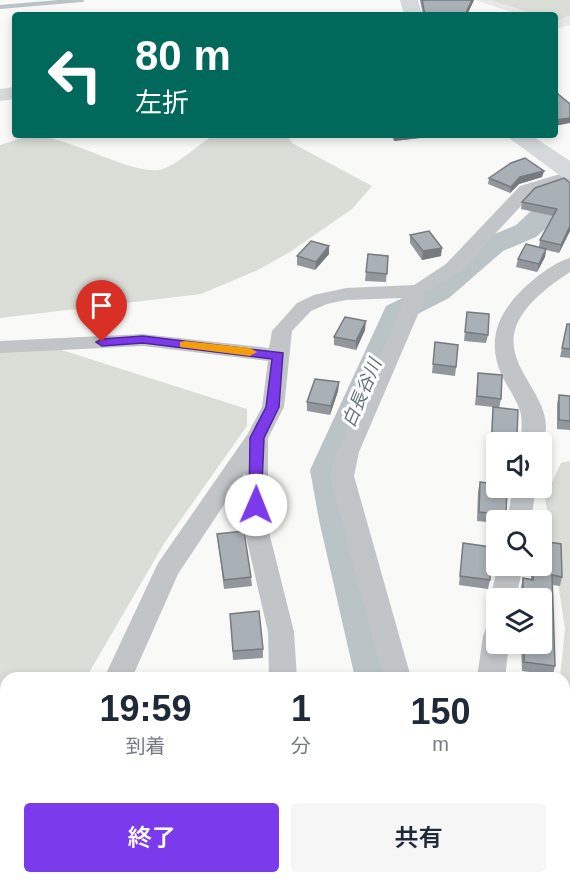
<!DOCTYPE html>
<html lang="ja">
<head>
<meta charset="utf-8">
<style>
	body { margin:0; font-family:Arial,"Noto Sans JP",sans-serif; background:#f6f6f7; color:#1f2937; height:100vh; display:flex; flex-direction:column; font-size:22px; white-space:nowrap }
	* { box-sizing:border-box; margin:0 }
	p { font-size:20px; color:#747a83 }
	.icon { flex:none; width:33px; height:33px; fill:none; stroke:currentColor; stroke-width:2; stroke-linecap:round; stroke-linejoin:round }
	.map { position:relative; flex:1; overflow:hidden }
	.drawer { position:absolute; left:0px; top:672px; width:570px; height:212px; display:flex; flex-direction:column; background:#fff; border-radius:18px 18px 0 0; box-shadow:0 3px 9px #0003 }
	.drawer>* { flex:none }
	.hud { position:absolute; left:12px; top:12px; width:546px; height:126px; border-radius:6px; box-shadow:0 3px 9px #0003; background:#00695c; color:#fff; overflow:hidden }
	.tools { position:absolute; left:486px; top:432px; display:grid; gap:12px }
	.tools a { display:grid; place-items:center; width:66px; height:66px; border-radius:6px; background:#fff; box-shadow:0 3px 9px #0003; font-size:30px }
	.pin { position:absolute; display:grid; place-items:center; width:51px; height:51px; color:#fff; margin:-62px -26px; border-radius:50% 50% 50% 0; rotate:-45deg; box-shadow:0 0 6px #0007 }
	.pin .icon { rotate:45deg }
	.me { position:absolute; width:66px; margin:-33px; rotate:1deg; stroke-linejoin:round; filter:drop-shadow(0 0 4px #0008) }
	.turn { display:flex; align-items:center; gap:21px; height:126px; padding:0 24px; font-size:27px }
	.turn .icon { width:78px; height:78px; stroke-width:2.5 }
	.turn b { display:block; font-size:42px; line-height:51px }
	.eta { display:flex; justify-content:space-evenly; align-items:center; height:102px; text-align:center }
	.eta b { font-size:36px; font-weight:600; line-height:42px }
	.primary-button { display:flex; gap:12px; margin-top:auto; padding:12px 24px }
	.primary-button a { flex:1; height:69px; border-radius:6px; background:#7c3aed; color:#fff; font-size:24px; font-weight:600; line-height:69px; text-align:center }
	.primary-button a+a { background:#f6f6f7; color:#1f2937 }
	.map>svg:first-child { display:block }
</style>
</head>
<body>
<div class="map">
<svg width="570" height="883" viewBox="0 0 570 883">
	<rect width="100%" height="100%" fill="#f9f9f7"/>
	<path fill="#e7e8e7" d="M476 0H570V25L555 29V15H504L511 12Z"/>
	<path fill="#daded7" d="M491 0H570V15L556 21 555 15H537Z
		M31 135C67 135 135 178 163 169 179 163 196 147 209 138L208 135H287L292 143 372 186 352 209 290 252 258 270 201 294 0 318V145Z
		M49 346 247 409V426L165 542 86 678H6V810L0 817V349Z
		M570 461V883H457V878H564V678H560L565 629 545 497 561 463Z"/>
	<g fill="none" stroke-linecap="round" stroke-linejoin="round">
		<path stroke="#bac4c7" stroke-width="4" d="M0 7 82 0"/>
		<path fill="#bac4c7" fill-rule="evenodd" d="M570 191V207L536 237 503 251 449 298 410 318 348 470 357 520 399 678H355L319 520 310 470 386 306 427 286 483 239 516 225 548 195Z
			M286 878H339L337 883H284Z"/>
		<path fill="#c1c5c8" fill-rule="evenodd" d="M570 171V181L532 194 460 272 422 294 425 298 359 452 354 476 410 674 408 678H380L382 674 330 476 337 452 405 299 403 298 346 300 327 304 311 311 292 331 284 407 268 438V528L294 632 297 678H269L268 632 244 528 245 473 178 574 132 678H104L158 563 247 435 262 407 268 361 143 346 0 353V341L143 334 269 348 272 331 297 303 314 295 346 288 414 285 446 264 520 186Z
			M570 258V272C446 352 569 384 542 445V442H521C521 432 523 421 520 411 516 399 509 389 503 378 487 345 495 317 521 291 533 279 553 263 570 258Z
			M513 488H536L531 520H507Z
			M498 566H523L516 598H496V606L490 598Z
			M496 625V644H509L505 678H477L483 636 486 628Z
			M6 815V849L0 851V817Z
			M570 830V861L564 863V832Z
			M279 878H312L310 883H277Z
			M430 878H462L460 883H428Z
			M501 878H536L534 883H499Z"/>
		<path fill="#d5d9db" fill-rule="evenodd" d="M400 0H418L422 15H404Z"/>
		<path fill="#d5d9db" fill-rule="evenodd" d="M15 87V99L0 101V89Z
			M505 135H531L570 161V179L562 177Z"/>
	</g>
	<path fill="#91979d" d="M420 0H474L467 15H423Z
		M391 135H420V138L394 141Z
		M544 171 542 177 519 184 510 193 488 184 489 178Z
		M570 183V231L559 253 546 250 545 257 537 272 516 267 518 259 539 247 540 240 553 216 521 209 522 202Z
		M410 235 441 256 422 260 410 243Z
		M329 246V254L315 270 297 265V256Z
		M388 256 386 282 365 281 366 272Z
		M467 312 488 335 486 343 464 341Z
		M567 324H570V358L560 357Z
		M365 330 356 350 334 345V337Z
		M435 342 456 367 455 376 432 373Z
		M478 373 501 399 499 408 517 435 516 442H491L492 416 493 407 475 405Z
		M339 382 338 391 330 415 307 411V402Z
		M559 395 570 396V430L557 429V404Z
		M480 482 506 515 505 520H496V523L477 521 478 491Z
		M217 534 251 577 252 586 224 589Z
		M463 543 490 580 488 589 459 585Z
		M531 566H542L562 577 560 586 552 585 555 666 553 675 522 671 521 644H542V598H521V587L523 578 531 579Z
		M230 614 263 649V658L233 660Z"/>
	<path fill="#767b7f" d="M472 0H474L467 15H465Z
		M570 118V123L555 126V120Z
		M395 135H420V138L394 141Z
		M544 171 542 177 519 184 510 193 511 187 520 177Z
		M570 226V231L559 253 561 245Z
		M329 246V254L315 270 316 262Z
		M442 248 441 256 422 260 423 251Z
		M546 249 545 257 537 272 539 264Z
		M366 321 365 330 356 350V341Z
		M339 382 338 391 330 415 331 406Z"/>
	<path fill="#a9b0b6" stroke="#767b7f" stroke-width="1.5" d="M422 0H472L465 15H425Z
		M555 89 558 94 570 104V118L555 120Z
		M525 158 544 171 520 177 511 187 489 178 511 163Z
		M564 178 570 183V226L561 245 540 240 557 209 522 202 535 188Z
		M429 231 442 248 423 251 410 235Z
		M311 241 329 246 316 262 297 256Z
		M526 244 546 249 539 264 518 259Z
		M368 254 388 256 387 274 366 272Z
		M467 312 489 314 488 335 465 332Z
		M345 317 366 321 356 341 334 337Z
		M567 324H570V349L562 348Z
		M435 342 458 345 456 367 433 364Z
		M478 373 502 375 501 399 477 396Z
		M315 379 339 382 331 406 307 402Z
		M559 395 570 396V421L559 420Z
		M493 407 518 410 517 435 492 433Z
		M480 482 496 484V488H507L506 515 479 512Z
		M244 531 251 577 224 580 217 534Z
		M542 541 561 544 562 577 552 575 555 666 524 662V644H542V598H523V578L533 580V566H542Z
		M463 543 491 547 490 580 460 576Z
		M259 611 263 649 233 651 230 614Z"/>
	<path fill="#7c3aed" stroke="#51269a" stroke-width="1.5" d="M143 336 283 353 279 407 264 438 261 509 256 511 249 505 250 438 266 407 272 359 143 343 102 346 96 342 102 339Z"/>
	<path fill="#f59e0b" d="M185 341 250 348 257 352 250 356 180 347V342Z"/>
	<g text-anchor="middle" stroke-width="6" stroke-linejoin="round" paint-order="stroke">
		<g font-size="18" font-style="italic" fill="#627378" stroke="#fff">
			<text transform="translate(362 393) rotate(-67)" y="6">白長谷川</text>
		</g>
	</g>
</svg>
<div class="tools">
<a><svg class="icon" aria-label="sound" viewBox="0 0 24 24"><path d="M4 9h4l5-4v14l-5-4H4zM17 9q2 3 0 6"/></svg></a>
<a><svg class="icon" aria-label="search" viewBox="0 0 24 24"><circle cx="10" cy="10" r="6"/><path d="M15 15l6 6"/></svg></a>
<a><svg class="icon" aria-label="layers" viewBox="0 0 24 24"><path d="M12 4l9 5-9 5-9-5zM3 14l9 5 9-5"/></svg></a>
</div>
<div class="pin" style="left:102px;top:342px;background:#d93025"><svg class="icon" aria-label="arrive" viewBox="0 0 24 24"><path d="M6 21V4h12l-3 4 3 4H6"/></svg></div>
<svg class="me" style="left:256px;top:505px" viewBox="-20 -20 40 40"><circle r="19" fill="#fff"/><path d="M0-13L10 11 0 6-10 11z" fill="#7c3aed"/></svg>
<div class="hud">
<div class="turn"><svg class="icon" aria-label="left" viewBox="0 0 24 24"><path d="M17 20v-9H6M10 6l-5 5 5 5"/></svg><div><b>80 m</b>左折</div></div>
</div>
<section class="drawer">
<div class="eta">
<div><b>19:59</b><p>到着</p></div>
<div><b>1</b><p>分</p></div>
<div><b>150</b><p>m</p></div>
</div>
<div class="primary-button"><a>終了</a><a>共有</a></div>
</section>
</div>
</body>
</html>
